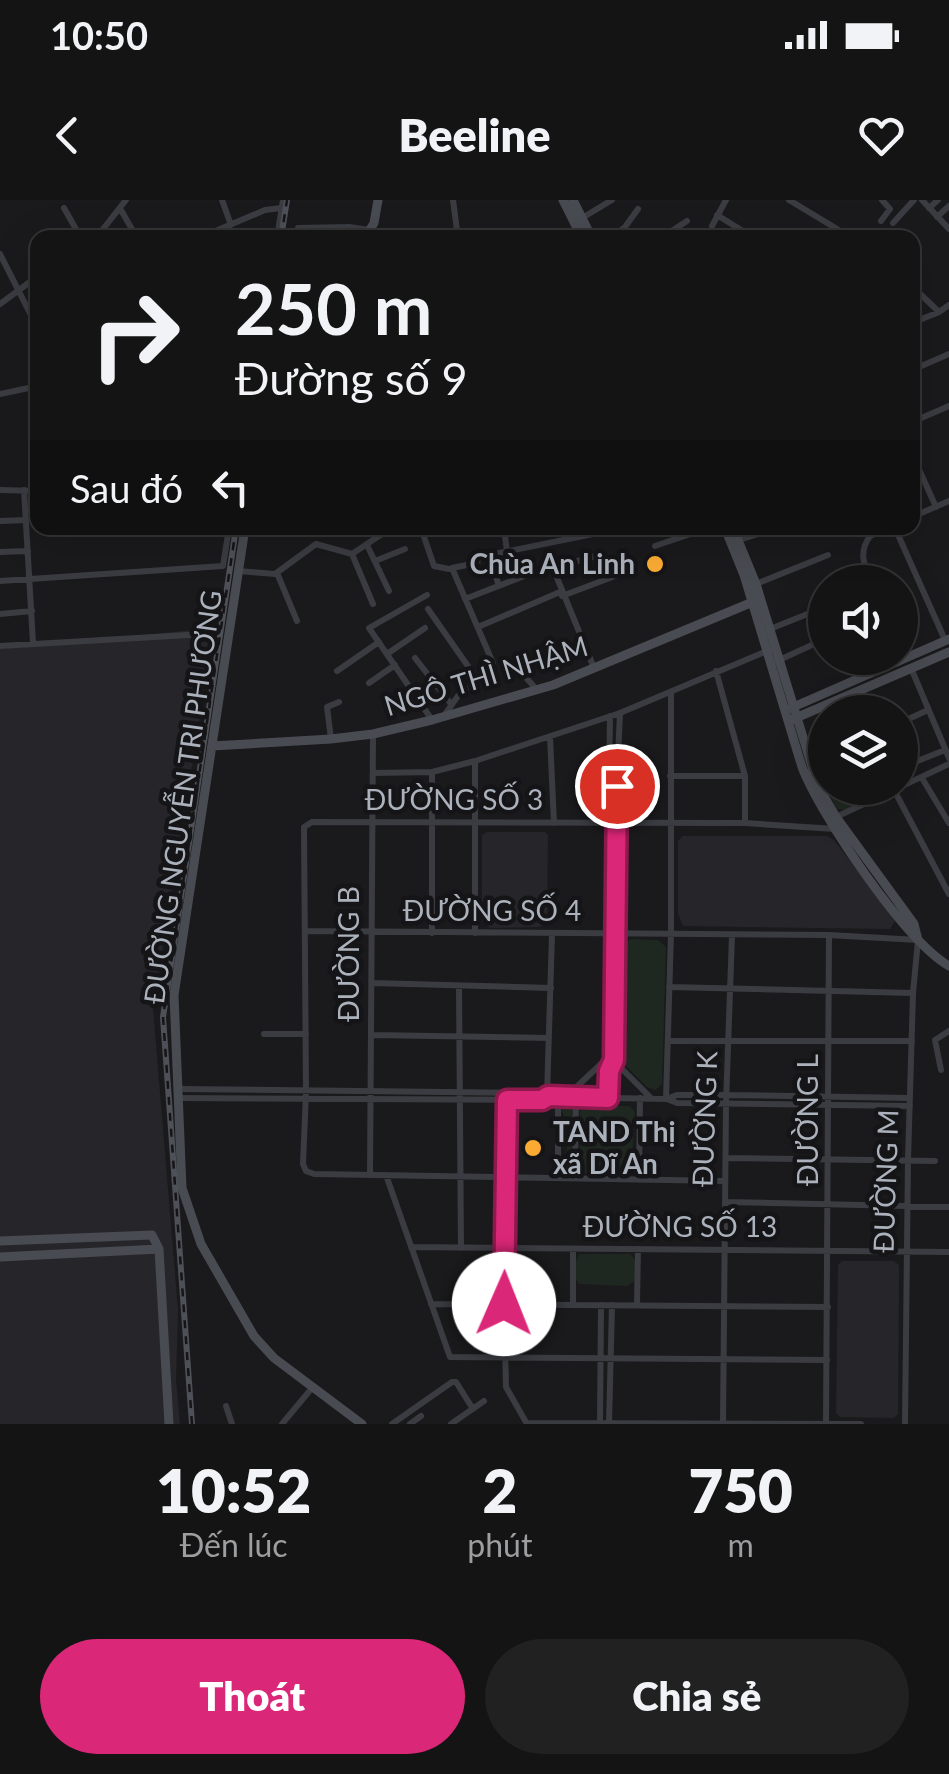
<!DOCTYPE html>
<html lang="vi">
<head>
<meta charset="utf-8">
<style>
	body { margin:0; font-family:Lato,sans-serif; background:#212122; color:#f1f3f6; height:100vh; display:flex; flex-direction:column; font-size:38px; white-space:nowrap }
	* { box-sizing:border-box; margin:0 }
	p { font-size:32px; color:#9d9ea0 }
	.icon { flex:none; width:55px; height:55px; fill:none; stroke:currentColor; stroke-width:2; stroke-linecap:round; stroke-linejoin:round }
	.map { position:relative; height:1224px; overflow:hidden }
	.sheet { display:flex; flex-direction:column; background:#141415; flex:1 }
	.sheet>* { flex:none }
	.top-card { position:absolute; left:30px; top:30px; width:890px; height:305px; border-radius:20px; box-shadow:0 10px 40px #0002,0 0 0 2px #333334; background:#141415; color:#f1f3f6; overflow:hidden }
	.tools { position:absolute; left:808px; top:365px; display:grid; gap:20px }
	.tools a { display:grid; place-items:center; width:110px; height:110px; border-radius:50%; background:#141415; box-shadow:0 10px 40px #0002,0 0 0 2px #333334; font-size:50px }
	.pin { position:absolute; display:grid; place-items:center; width:85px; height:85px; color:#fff; margin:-42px; border:5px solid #fff; border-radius:50%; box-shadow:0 2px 10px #0007 }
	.me { position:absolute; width:110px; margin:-55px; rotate:1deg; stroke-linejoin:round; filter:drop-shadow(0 0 8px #0008) }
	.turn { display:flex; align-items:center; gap:35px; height:210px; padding:0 40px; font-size:45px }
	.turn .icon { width:130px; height:130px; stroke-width:2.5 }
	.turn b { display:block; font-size:70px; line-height:85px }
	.then { display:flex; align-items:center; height:95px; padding:0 40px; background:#0003; gap:20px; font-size:38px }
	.eta { display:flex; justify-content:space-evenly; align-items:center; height:170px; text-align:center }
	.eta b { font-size:60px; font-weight:800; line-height:70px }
	.action { display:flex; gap:20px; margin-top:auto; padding:20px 40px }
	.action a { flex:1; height:115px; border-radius:60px; background:#db2777; color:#fff; font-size:40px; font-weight:800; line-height:115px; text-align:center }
	.action a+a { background:#212122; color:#f1f3f6 }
	.status { display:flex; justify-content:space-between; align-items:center; height:70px; padding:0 50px; background:#141415; direction:ltr }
	.status svg { height:28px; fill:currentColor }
	header { display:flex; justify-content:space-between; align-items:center; height:130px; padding:0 40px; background:#141415; font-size:45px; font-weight:800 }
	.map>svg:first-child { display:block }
</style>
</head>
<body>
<div class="status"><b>10:50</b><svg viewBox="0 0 49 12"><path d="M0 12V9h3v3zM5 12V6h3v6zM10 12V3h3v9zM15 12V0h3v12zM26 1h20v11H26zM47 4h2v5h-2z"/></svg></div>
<header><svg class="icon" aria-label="back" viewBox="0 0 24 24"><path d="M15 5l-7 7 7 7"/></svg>Beeline<svg class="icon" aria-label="heart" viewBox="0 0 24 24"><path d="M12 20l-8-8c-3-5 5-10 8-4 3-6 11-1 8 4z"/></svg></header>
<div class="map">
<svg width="949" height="1224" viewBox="0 0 949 1224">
	<rect width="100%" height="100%" fill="#1a1a1c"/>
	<path fill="#26262a" d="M214 428 153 808 178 1110 176 1180 180 1224H0V449Z
		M487 632H545L548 635 547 722 539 727 490 728 482 721V635Z
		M683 636H827L834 640 895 721 890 729 683 726 678 714V641Z
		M842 1061H894L899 1065 898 1214 894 1218 840 1217 836 1213 838 1065Z"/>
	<path fill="#1f2820" d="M825 562V588H888L885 594 847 610 837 609 814 567Z
		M630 739 658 740 666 747 662 884 655 890 647 887 618 858 621 747Z
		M566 904 573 909 572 971 567 975 561 972C570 953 569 928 561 909Z
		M585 906H630L635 912 631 971 584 973 580 968V911Z
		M580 1054H630L635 1060V1081L627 1086 579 1084C573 1077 574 1061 580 1054Z"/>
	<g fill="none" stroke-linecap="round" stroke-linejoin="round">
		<path stroke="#3b3c42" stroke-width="6" d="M222 0 231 25
			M453 0 458 38
			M789 0 852 38
			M922 0 949 29
			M64 8 81 38
			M929 8 938 0
			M121 10 137 38
			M717 15 754 38
			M937 17 949 6
			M582 18 612 0
			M881 21 890 9 882 0
			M893 23 914 0
			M712 26 726 0
			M298 28 349 27 369 30
			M206 35 265 10 281 8
			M96 38 126 0
			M277 38 283 0
			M491 38 579 32
			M611 38 625 27 638 9
			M661 38 687 21
			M0 54 38 129
			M912 86 939 112
			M0 104 38 76
			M912 123 939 112 949 105
			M912 170 949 154
			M0 194 38 186
			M912 222 949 206
			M912 254 936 307
			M0 290 38 291
			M24 290 33 443
			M34 291 38 273
			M912 317 949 301
			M0 321 26 320
			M421 328 434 366 449 369
			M504 328 507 352
			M895 328 945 440
			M870 336C858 353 864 365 872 382
			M870 336 889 328
			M739 340 777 328
			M367 345 389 391
			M655 346 708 328
			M0 352 28 351
			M352 354 373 404
			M375 361 405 349
			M493 367 499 386
			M553 368 594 468
			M239 371 275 374 316 344 352 354 391 328
			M277 373 297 421
			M0 381 223 366 229 328
			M756 384 828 355
			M427 395 369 428 432 520
			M562 396 623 373
			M465 399 527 375 603 354
			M428 409 477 479
			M0 414 32 411
			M478 427 560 392
			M770 429 825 407
			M900 444 906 458
			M0 446 205 434
			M387 454 425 428
			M415 458 451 504
			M777 461 825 439
			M911 468 949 558
			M508 469 522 473 537 490
			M337 471 379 442
			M716 471 745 576V623
			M369 483 395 465
			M855 493 863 512
			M443 517 458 496 492 469 493 463 452 368 476 363 480 357 598 333
			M900 523 928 510
			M550 537 554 623
			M331 539 327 507 339 502
			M475 561V733
			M900 568 945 550
			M373 573 432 572 475 561 620 513 774 448
			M670 576H745
			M922 578 949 623
			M893 588 949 694
			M836 617 949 564
			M306 731 829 735 918 740 913 793 908 960 905 1224
			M432 733V572
			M373 783 551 788
			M459 786 461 1048
			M669 787 913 793
			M264 834H306
			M372 835 549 838
			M668 841H912
			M614 861 651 898
			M941 870 935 840 949 831
			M609 871 605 860 610 516
			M178 889 541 893 558 897 666 899 677 895H726L910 898
			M547 896 552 734
			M566 897 604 861
			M177 898 542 900 547 896
			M607 898 609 871 613 860 615 623 620 513
			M507 899 504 1103 506 1187 527 1224
			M666 899 671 734V492
			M667 899 677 903 910 906
			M726 958 935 961
			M370 975 373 534
			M386 975 450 1157 827 1160
			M558 978V897
			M575 978 576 897
			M639 980 640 898
			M725 981 314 974 306 971 303 964 306 892 304 627 312 622 745 623 835 629
			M725 1002 949 1007
			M411 1047 949 1052
			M431 1104 828 1107
			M573 1105V1049
			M637 1105 638 1049
			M226 1206 232 1224
			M527 1223 861 1224
			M282 1224 312 1188
			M392 1224 452 1182H456L473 1209
			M410 1224 421 1216
			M451 1224 484 1201
			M600 1224 601 1105
			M609 1224 612 1105
			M723 1224 726 904 732 735
			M826 1224 829 735"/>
		<path stroke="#494b52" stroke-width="9" d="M563 0 582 38
			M573 0 592 38
			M365 38 374 23 378 0
			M245 328 174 795 182 988 201 1044 254 1136 274 1158 362 1224
			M725 328 744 375 802 567C821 616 905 741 949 766
			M733 328 756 384 818 586 836 617 914 724 918 740
			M791 508 949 439
			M791 520 949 452
			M212 546 331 539 373 534 432 520 553 485 760 399
			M0 1041 152 1035 159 1049 169 1224
			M0 1057 159 1049"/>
		<g stroke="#4e5057" stroke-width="6">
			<path id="rail" d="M281 38 287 0
				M192 1224 163 817 236 328"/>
		</g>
		<use href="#rail" stroke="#151518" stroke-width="2.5" stroke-dasharray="8" stroke-linecap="butt"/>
	</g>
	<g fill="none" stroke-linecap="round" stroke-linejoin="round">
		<g stroke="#8e194d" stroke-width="25">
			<path id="route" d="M504 1104 507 900H542L548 896 608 898 609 871 614 860 617 586"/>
		</g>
		<use href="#route" stroke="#db2777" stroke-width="18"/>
	</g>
	<g fill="#fbab34" stroke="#151518" stroke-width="4">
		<circle cx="655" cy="364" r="10"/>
		<circle cx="533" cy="948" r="10"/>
	</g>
	<g text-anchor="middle" stroke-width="9" stroke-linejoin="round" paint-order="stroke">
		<g font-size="28" font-weight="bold" fill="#acb2bc" stroke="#151518" text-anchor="end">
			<text x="635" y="374">Chùa An Linh</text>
			<text x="553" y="942" text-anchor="start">TAND Thị<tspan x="553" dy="32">xã Dĩ An</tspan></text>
		</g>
		<g font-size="28" fill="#acb2bc" stroke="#151518">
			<text transform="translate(486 476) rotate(-17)" y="10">NGÔ THÌ NHẬM</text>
			<text transform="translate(183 597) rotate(-82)" y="10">ĐƯỜNG NGUYỄN TRI PHƯƠNG</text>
			<text x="454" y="610">ĐƯỜNG SỐ 3</text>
			<text x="492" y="721">ĐƯỜNG SỐ 4</text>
			<text transform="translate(349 754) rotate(-90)" y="10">ĐƯỜNG B</text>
			<text transform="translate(705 919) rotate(-88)" y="10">ĐƯỜNG K</text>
			<text transform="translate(808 920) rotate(-90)" y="10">ĐƯỜNG L</text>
			<text transform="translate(886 981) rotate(-88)" y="10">ĐƯỜNG M</text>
			<text x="680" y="1037">ĐƯỜNG SỐ 13</text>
		</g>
	</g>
</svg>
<div class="tools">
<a><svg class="icon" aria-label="sound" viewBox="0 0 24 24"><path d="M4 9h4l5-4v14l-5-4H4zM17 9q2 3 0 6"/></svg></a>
<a><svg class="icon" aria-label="layers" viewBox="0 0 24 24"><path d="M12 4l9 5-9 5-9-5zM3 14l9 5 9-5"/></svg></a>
</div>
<div class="pin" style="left:617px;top:586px;background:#d93025"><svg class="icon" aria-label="arrive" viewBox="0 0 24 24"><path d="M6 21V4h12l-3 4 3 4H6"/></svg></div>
<svg class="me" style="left:504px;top:1104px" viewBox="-20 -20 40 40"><circle r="19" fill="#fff"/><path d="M0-13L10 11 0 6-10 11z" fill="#db2777"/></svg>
<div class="top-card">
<div class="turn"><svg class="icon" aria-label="right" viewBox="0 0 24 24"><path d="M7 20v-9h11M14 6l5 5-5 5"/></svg><div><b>250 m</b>Đường số 9</div></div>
<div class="then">Sau đó<svg class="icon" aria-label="left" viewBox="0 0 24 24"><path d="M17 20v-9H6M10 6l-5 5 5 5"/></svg></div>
</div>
</div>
<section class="sheet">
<div class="eta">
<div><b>10:52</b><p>Đến lúc</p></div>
<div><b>2</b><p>phút</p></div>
<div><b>750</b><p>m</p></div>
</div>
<div class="action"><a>Thoát</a><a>Chia sẻ</a></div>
</section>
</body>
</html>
